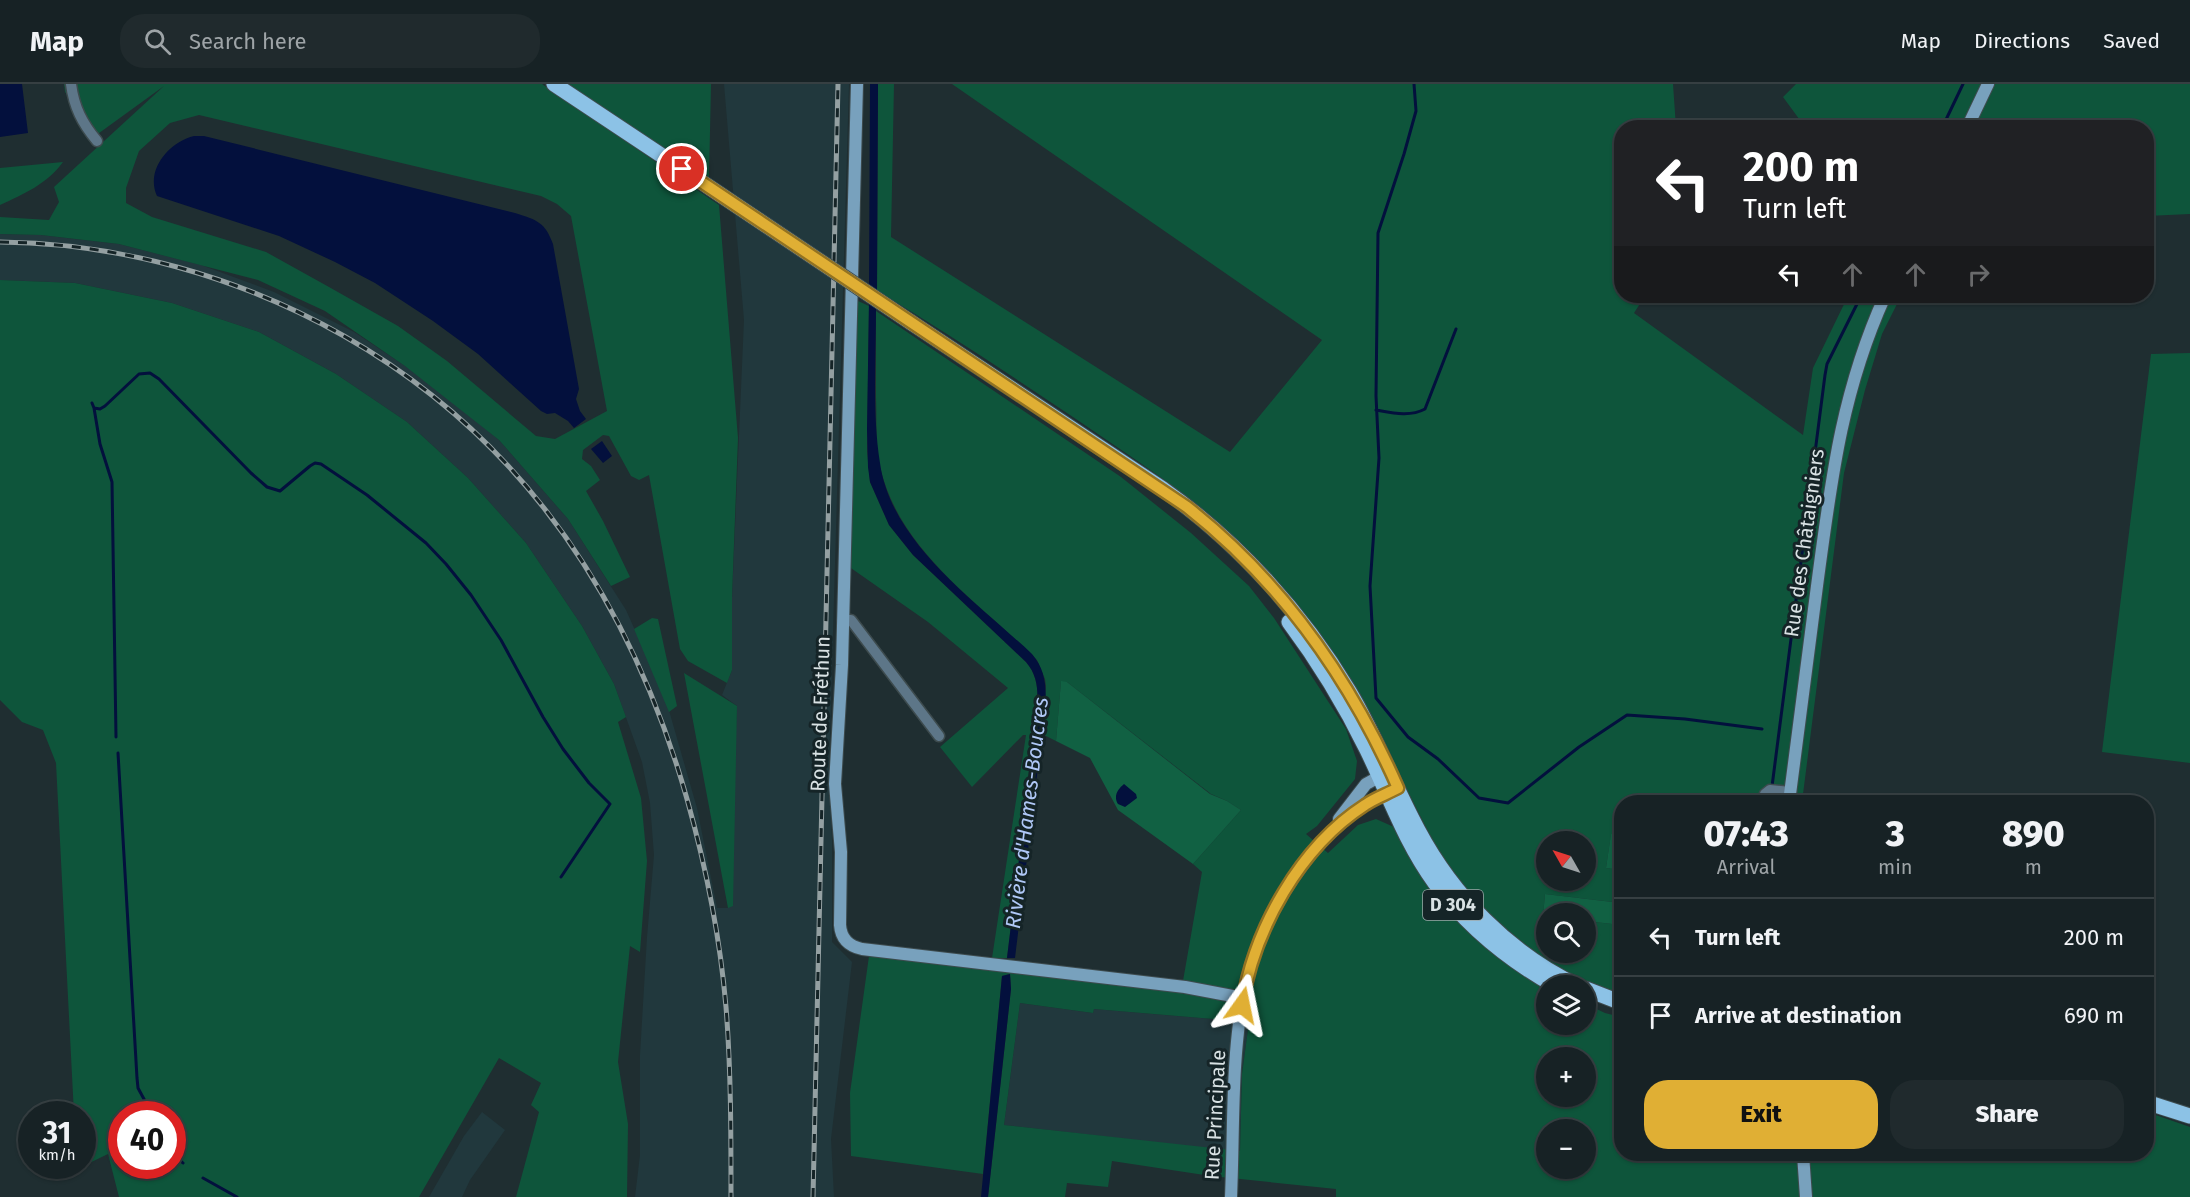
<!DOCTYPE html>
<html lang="en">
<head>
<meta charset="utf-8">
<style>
	body { margin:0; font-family:"Fira Sans",sans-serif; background:#202a2d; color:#f1f3f6; height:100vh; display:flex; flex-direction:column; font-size:22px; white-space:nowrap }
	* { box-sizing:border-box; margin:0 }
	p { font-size:20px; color:#9ea4a7 }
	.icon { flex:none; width:33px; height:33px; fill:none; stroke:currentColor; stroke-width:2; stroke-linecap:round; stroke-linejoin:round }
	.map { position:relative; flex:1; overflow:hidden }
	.panel { position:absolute; left:1614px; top:711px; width:540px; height:366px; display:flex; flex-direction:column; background:#172225; border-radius:24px; box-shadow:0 2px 4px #0004,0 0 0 2px #363f42 }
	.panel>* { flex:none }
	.guide { position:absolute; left:1614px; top:36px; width:540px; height:183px; border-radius:24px; box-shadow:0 2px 4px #0004,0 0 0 2px #363f42; background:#202124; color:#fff; overflow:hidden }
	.needle { width:39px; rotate:309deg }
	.tools { position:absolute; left:1536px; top:747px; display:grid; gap:12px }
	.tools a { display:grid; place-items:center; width:60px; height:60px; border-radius:50%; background:#172225; box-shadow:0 2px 4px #0004,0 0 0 2px #363f42; font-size:30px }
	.speed { position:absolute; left:18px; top:1017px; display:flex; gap:12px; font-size:30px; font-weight:700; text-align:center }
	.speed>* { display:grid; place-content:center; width:78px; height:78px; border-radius:50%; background:#172225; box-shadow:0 2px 4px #0004,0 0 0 2px #363f42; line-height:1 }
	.speed small { font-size:15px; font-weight:400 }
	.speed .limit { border:9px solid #d22; background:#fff; color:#111 }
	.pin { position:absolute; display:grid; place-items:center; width:51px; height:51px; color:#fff; margin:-26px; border:3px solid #fff; border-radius:50%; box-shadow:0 2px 6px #0007 }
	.me { position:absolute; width:66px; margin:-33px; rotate:12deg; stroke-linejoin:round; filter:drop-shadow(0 0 4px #0008) }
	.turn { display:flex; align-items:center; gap:21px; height:126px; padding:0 30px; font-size:27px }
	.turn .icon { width:78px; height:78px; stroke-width:2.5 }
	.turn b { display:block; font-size:42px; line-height:51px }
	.lanes { display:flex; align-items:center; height:57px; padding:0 30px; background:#0003; justify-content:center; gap:30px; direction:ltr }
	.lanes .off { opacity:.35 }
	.eta { display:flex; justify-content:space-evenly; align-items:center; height:102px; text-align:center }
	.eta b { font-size:36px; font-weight:800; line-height:42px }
	.action { display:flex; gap:12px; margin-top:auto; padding:12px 30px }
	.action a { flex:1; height:69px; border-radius:24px; background:#e0af34; color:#111; font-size:24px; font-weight:800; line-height:69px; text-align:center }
	.action a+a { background:#202a2d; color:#f1f3f6 }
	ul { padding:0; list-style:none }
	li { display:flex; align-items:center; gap:18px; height:78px; padding:0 30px; border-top:2px solid #363f42 }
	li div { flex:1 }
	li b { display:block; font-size:22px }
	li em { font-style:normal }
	header { display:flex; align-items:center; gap:36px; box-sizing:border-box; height:84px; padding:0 30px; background:#172225; border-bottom:2px solid #363f42 }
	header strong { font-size:28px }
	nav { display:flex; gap:33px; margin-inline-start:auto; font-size:21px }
	.search { width:420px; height:54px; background:#202a2d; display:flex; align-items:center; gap:15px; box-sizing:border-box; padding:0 21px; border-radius:24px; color:#9ea4a7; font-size:22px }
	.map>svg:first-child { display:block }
</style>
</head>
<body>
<header>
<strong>Map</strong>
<div class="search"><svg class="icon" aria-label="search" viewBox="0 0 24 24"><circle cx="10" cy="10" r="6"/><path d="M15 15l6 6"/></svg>Search here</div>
<nav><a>Map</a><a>Directions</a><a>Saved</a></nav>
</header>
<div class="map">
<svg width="2190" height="1113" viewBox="0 0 2190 1113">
	<rect width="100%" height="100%" fill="#1f2e31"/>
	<path fill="#21383d" d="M724 0H849L829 685 832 755V858L852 878 831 1055 834 1113H635L640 1071V971L647 853 654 771 650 719 642 678 614 600 582 542 526 459 468 394 407 338 336 290 259 248 172 219 75 199 0 196V150L41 151 119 160 201 181 274 208 354 248 428 297 499 356 568 435 626 526 666 616 697 724 717 824H728L737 622 722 611 732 586V513L744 236Z
		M1020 919 1093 929 1094 925 1249 938 1242 990 1240 1068 1004 1041Z
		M482 1028 505 1046 470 1096 462 1113H429L464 1052Z"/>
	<path fill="#0e553b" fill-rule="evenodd" d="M64 0H542L719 121 738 354 732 513V586L727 599 688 577 680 565 649 391 639 396 631 392 609 352 603 351 583 366 582 375 591 382 600 396 586 407 603 437 630 493 611 502 568 435 499 356 405 282 325 227 258 196 119 160 41 151 0 150V133L49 136 59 118 54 103 164 2 95 52 65 8ZM199 31 541 112 557 120 571 132 607 327 555 355 536 352 447 277 398 242 329 203 266 168 152 133 126 119V104L139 67 170 39Z
		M564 0H711L709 94Z
		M878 0H894L891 153 1230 368 1322 256 952 0H1673L1676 43 1622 44V212H1645L1634 229 1803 351 1813 284 1848 212H1901L1882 250 1865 306 1844 389 1802 718H1622L1621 752 1611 751 1606 784 1621 786V819L1545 810 1543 832H1546V868H1586V837L1621 841V911L1570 892 1535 870 1508 848 1467 808 1443 777 1363 619 1212 434C1170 397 1122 367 1076 335 1010 291 945 247 877 207ZM1546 758H1586V796H1546Z
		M1796 0H2190V130L2147 132 2146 44 1805 43 1783 13Z
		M63 78C47 100 24 110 0 121V84Z
		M0 196 75 199 172 219 259 248 336 290 407 338 468 394 526 459 582 542 614 600 626 633 618 638 641 714 647 777 640 868 630 862 618 978 628 1040 627 1113H516L539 1028 531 1021 541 999 499 974 419 1113H119L108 1070 77 1085V1082H82V1030H74L56 679 43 646 22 638 0 616ZM122 1030H172V1082H122Z
		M858 217 869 222 867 367 870 398 889 441 913 471 1026 578C1039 593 1038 609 1037 628L1007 874H992L1026 651H1023L972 703 940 663 1008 604 928 538 848 482Z
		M876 227 1121 393 1191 449 1249 502 1274 534 1346 645 1357 677 1355 695 1317 742 1306 750 1328 769 1358 741 1376 735 1394 743 1425 798 1475 855 1523 891 1546 902V940H1586V920L1605 929 1621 933 1622 1070H2146L2147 1028 2190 1043V1113H1336V1105L1211 1092 1112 1077 1108 1103 1067 1099 1065 1113H988L1011 905 1010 890 1002 892 983 1090 851 1072 850 1009 869 872 1183 897 1202 788 1193 780 1241 726 1227 717 1211 710 1067 598H1061L1056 657 1042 650 1046 602 1045 595 1037 576C979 518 900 468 880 383 875 361 877 337 876 314 876 285 876 256 876 227ZM1020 919 1093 929 1094 925 1249 938 1242 990 1240 1067 1004 1041ZM1546 974H1586V1012H1546ZM1546 1046H1586V1084H1546Z
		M2190 269V679L2102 668 2151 270Z
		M652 534 658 535 677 622 669 628 634 545Z
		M684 589 737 622 733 822 728 824Z"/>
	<path fill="#116143" d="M1061 597 1067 598 1210 710 1227 717 1241 726 1193 780 1118 726 1090 674 1056 657Z
		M1611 750 1621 752V786L1606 784Z
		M1545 810 1621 819V841L1586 837V830H1546V832H1543Z"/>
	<path fill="#03103d" d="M0 0H22L28 49 0 53Z
		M870 0H878L877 207 869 201Z
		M194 52H204L515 129C537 136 545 138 553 160L579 305 576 315 580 327 586 335 574 344 568 337 555 329 547 330 541 327 478 270 433 237 375 199 335 178 279 152 157 112C145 86 169 58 194 52Z
		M869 218 876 223C876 275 872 328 880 379 891 459 977 518 1032 570 1052 593 1045 622 1042 650L1015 874H1007L1037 628C1038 609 1039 593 1026 578L913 471 889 441 870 398 868 383 867 345Z
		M602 357 612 372 603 379 591 365Z
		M1124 700 1136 710 1137 714 1125 723 1118 720C1113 712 1118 705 1124 700Z
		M1010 890 1011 905 988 1113H981L1002 892Z"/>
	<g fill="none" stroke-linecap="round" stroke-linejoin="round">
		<path stroke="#03103d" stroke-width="3" d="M1414 0 1416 27 1404 70 1378 149 1376 312 1379 374 1370 502 1376 614 1408 653 1438 675 1479 714 1508 719 1579 663 1627 631 1685 635 1762 645
			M1942 44 1963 0
			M92 319 94 324 100 360 112 398 116 653
			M94 324 100 325 105 322 139 290 150 289 159 295 251 389 267 403 280 407 310 382 315 379 321 380 367 411 426 459 446 480 471 511 501 556 543 633 563 665 589 699 610 720 561 793
			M1376 326C1393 329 1410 333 1425 325L1456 245
			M118 669 137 994 138 1004 152 1030
			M1770 718 1825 291 1827 280 1861 212
			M172 1069 183 1079
			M203 1094 237 1113"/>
		<g stroke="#3d4b4e" stroke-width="13">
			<path id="street" d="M71 0C74 23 82 39 97 57
				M843 536H851L939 652
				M1762 718 1765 710 1770 706 1791 708"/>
		</g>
		<g stroke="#3d4b4e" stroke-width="14">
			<path id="secondary" d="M857 0 842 581 835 700 841 768 840 841C841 855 849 862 862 865L1185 903 1243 914
				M1967 44 1988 0
				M1789 718C1798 646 1808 574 1817 502 1831 398 1841 309 1885 212
				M1339 735 1366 700 1386 689
				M1803 1070 1806 1113
				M1231 1113C1234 1045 1231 974 1244 908 1258 839 1306 758 1366 720 1375 714 1385 710 1395 706"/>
		</g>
		<g stroke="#3d4b4e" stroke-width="17">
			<path id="primary" d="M554 0 700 97
				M912 239 1163 405C1238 458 1302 529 1349 607 1376 652 1393 700 1418 746 1453 812 1509 869 1578 902
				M1289 538C1319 578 1345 621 1367 666 1389 711 1405 758 1435 799 1467 842 1509 876 1555 902
				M1586 905 1622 919
				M2146 1018 2190 1032"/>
		</g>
		<use href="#street" stroke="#5d7688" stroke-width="10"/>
		<use href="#secondary" stroke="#78a1bd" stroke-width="12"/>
		<use href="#primary" stroke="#8cc2e6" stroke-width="15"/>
		<g stroke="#94a0a2" stroke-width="5">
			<path id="rail" d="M0 158C120 159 240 193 344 252 525 355 631 518 687 715 706 783 720 853 726 923 731 986 731 1049 731 1113
				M813 1113 838 0"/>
		</g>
		<use href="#rail" stroke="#152427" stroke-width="3" stroke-dasharray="9" stroke-linecap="butt"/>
		<g stroke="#3d4b4e" stroke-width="17" stroke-linecap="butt">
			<path id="primary-bridge" d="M700 97 912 239"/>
		</g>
		<use href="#primary-bridge" stroke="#8cc2e6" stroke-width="15"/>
	</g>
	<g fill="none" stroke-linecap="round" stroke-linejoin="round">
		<g stroke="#927222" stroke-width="15">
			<path id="route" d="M682 85 1187 423C1281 497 1350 595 1398 704 1387 710 1375 714 1365 721 1300 763 1254 845 1242 921"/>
		</g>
		<use href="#route" stroke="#e0af34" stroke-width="10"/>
	</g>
	<g text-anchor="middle" stroke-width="6" stroke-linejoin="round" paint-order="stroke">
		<rect fill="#152427" stroke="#9ea9ab" stroke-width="1.5" x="1423" y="806" width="60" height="30" rx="4.5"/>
		<g font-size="18" font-weight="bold" fill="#d9e2e4">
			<text x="1453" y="827">D 304</text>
		</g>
		<g font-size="20" fill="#d9e2e4" stroke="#152427">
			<text transform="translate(1804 459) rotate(-82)" y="7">Rue des Châtaigniers</text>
			<text transform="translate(820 630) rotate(-88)" y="7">Route de Fréthun</text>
			<text transform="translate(1215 1031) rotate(-87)" y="7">Rue Principale</text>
		</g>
		<g font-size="21" font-style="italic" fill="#b0c8f7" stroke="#152427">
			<text transform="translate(1027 729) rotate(-83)" y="7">Rivière d'Hames-Boucres</text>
		</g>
	</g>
</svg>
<div class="tools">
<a><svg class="needle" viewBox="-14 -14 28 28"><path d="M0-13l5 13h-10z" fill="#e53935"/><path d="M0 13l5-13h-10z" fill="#9ea4a7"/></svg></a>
<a><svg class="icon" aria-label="search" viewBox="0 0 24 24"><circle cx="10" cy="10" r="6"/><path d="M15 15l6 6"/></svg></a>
<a><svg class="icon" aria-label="layers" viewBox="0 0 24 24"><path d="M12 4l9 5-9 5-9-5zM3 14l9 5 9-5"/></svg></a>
<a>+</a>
<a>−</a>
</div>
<div class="speed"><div>31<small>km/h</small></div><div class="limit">40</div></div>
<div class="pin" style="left:682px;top:85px;background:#d93025"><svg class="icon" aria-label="arrive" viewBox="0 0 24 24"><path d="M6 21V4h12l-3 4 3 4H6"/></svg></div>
<svg class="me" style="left:1242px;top:921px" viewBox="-20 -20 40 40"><path d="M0-17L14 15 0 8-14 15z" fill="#e0af34" stroke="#fff" stroke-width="4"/></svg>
<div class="guide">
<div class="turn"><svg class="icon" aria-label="left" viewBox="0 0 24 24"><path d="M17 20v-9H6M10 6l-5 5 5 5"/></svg><div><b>200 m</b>Turn left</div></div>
<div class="lanes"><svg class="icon" aria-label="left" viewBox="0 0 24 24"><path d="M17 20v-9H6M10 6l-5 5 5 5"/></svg><svg class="icon off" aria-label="ahead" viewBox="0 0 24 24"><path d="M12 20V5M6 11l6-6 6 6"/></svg><svg class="icon off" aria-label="ahead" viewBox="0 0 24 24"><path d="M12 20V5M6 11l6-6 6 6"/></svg><svg class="icon off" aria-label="right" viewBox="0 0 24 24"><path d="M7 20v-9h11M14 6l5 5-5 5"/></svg></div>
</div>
<section class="panel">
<div class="eta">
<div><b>07:43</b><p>Arrival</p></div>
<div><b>3</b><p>min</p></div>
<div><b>890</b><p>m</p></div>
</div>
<ul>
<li><svg class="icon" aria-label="left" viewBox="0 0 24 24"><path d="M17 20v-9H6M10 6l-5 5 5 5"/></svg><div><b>Turn left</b></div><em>200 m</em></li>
<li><svg class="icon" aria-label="arrive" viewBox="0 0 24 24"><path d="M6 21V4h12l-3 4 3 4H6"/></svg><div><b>Arrive at destination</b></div><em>690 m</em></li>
</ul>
<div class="action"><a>Exit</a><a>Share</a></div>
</section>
</div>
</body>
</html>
